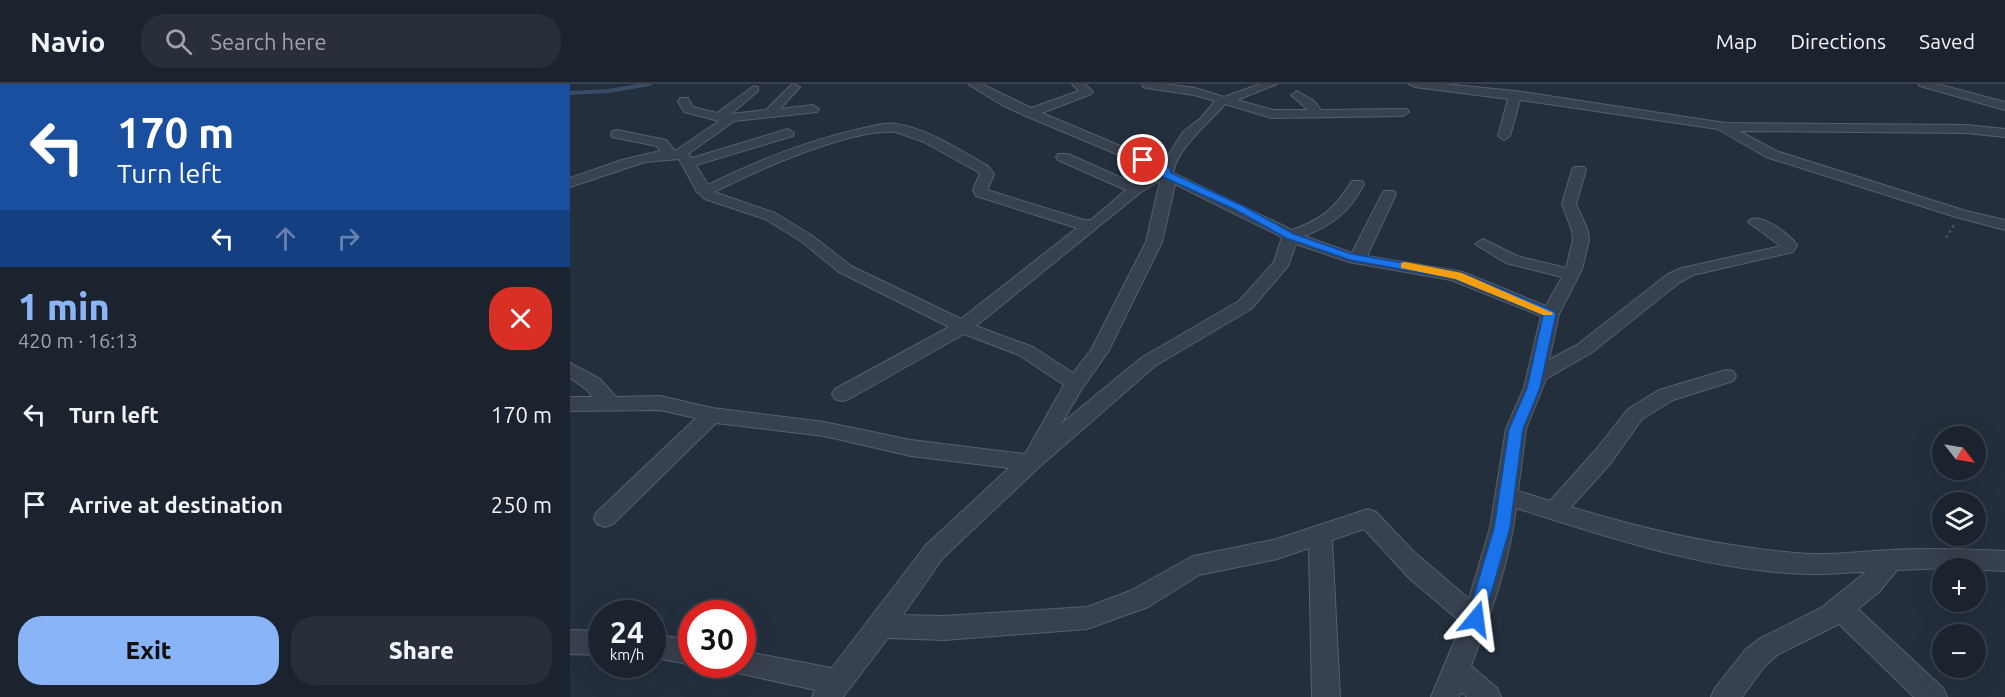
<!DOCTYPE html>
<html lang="en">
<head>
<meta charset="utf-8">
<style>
	body { margin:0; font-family:Ubuntu,sans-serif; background:#282f3a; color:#f1f3f6; height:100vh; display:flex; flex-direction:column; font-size:22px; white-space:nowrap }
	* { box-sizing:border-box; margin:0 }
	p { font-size:20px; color:#a0a4aa }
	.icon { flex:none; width:33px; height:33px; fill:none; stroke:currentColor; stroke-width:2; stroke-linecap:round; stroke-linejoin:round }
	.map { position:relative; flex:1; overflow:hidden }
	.drawer { display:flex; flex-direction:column; background:#1b232e; width:570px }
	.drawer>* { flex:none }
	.hud { background:#1a4fa0; color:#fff; overflow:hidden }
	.needle { width:39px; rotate:121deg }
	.controls { position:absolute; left:1362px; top:342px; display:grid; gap:12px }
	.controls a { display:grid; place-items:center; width:54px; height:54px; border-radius:50%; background:#1b232e; box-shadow:0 6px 24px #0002,0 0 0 2px #39404a; font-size:30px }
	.speed { position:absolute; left:18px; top:516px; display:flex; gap:12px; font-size:30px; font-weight:700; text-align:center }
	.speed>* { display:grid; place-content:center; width:78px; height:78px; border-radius:50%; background:#1b232e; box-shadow:0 6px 24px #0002,0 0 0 2px #39404a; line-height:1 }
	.speed small { font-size:15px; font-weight:400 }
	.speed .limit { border:9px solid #d22; background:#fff; color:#111 }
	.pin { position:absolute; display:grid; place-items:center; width:51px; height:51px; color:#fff; margin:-26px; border:3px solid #fff; border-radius:50%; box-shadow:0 2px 6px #0007 }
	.me { position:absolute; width:66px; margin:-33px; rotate:16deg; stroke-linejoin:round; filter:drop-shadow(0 0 4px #0008) }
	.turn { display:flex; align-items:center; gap:21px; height:126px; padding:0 18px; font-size:27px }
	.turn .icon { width:78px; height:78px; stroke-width:2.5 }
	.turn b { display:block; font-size:42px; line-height:51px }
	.lanes { display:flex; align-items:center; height:57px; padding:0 18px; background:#0003; justify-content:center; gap:30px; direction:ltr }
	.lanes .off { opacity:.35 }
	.round { display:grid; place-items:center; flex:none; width:63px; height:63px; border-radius:24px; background:#282f3a }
	.headline { display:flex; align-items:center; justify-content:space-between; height:102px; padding:0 18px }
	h1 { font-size:36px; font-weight:800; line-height:45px; color:#8ab4f8 }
	.primary-button { display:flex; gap:12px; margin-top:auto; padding:12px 18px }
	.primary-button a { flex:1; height:69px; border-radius:24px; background:#8ab4f8; color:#111; font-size:24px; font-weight:800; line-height:69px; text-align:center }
	.primary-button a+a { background:#282f3a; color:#f1f3f6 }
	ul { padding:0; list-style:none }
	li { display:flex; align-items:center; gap:18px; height:90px; padding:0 18px }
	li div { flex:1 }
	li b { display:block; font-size:22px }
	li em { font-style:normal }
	header { display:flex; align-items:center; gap:36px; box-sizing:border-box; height:84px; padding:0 30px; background:#1b232e; border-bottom:2px solid #39404a }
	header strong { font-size:28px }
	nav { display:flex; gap:33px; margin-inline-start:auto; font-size:21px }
	.search { width:420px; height:54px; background:#282f3a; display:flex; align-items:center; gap:15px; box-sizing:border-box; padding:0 21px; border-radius:24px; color:#a0a4aa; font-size:22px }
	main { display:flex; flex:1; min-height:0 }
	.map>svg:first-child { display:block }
</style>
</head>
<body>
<header>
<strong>Navio</strong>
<div class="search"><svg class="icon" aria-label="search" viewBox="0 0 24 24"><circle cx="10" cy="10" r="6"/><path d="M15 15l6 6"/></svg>Search here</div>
<nav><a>Map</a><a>Directions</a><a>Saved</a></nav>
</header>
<main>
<section class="drawer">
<div class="hud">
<div class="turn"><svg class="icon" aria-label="left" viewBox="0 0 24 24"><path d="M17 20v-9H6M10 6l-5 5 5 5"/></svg><div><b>170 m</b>Turn left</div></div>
<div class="lanes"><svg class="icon" aria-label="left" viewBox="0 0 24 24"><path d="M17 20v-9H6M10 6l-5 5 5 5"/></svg><svg class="icon off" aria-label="ahead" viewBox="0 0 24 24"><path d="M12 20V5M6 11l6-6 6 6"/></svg><svg class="icon off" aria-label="right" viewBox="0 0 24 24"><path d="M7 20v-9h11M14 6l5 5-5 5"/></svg></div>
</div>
<div class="headline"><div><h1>1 min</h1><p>420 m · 16:13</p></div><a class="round" style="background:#d93025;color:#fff"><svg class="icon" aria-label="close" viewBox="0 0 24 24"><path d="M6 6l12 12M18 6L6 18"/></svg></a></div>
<ul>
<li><svg class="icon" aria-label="left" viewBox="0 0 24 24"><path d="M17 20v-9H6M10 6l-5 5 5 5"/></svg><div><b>Turn left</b></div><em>170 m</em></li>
<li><svg class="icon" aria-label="arrive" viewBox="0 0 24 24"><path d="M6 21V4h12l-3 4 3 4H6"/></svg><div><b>Arrive at destination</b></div><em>250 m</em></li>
</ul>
<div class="primary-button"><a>Exit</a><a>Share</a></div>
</section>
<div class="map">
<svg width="1435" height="613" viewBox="0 0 1435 613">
	<rect width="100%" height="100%" fill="#242f3e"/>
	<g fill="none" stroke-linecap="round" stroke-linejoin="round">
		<path stroke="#394c67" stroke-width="4" d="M0 9 38 7 80 0"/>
		<g stroke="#565f6c" stroke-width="2">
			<path id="minor" d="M222 0 230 3 210 25 243 21 249 25 247 28 164 37 118 70 122 74 218 45 224 49 223 52 126 81 138 101C188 76 239 56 294 44 304 42 315 38 326 40 359 45 389 66 418 82L424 90 417 106 514 136H521L556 106 488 76 486 73 488 70H498L565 100 587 87 456 32 432 21 398 0H412L461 24 509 7 502 0H515L523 8 521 10 472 29 593 80 613 48 631 34 645 17 624 11 577 4 573 3 572 0H594L625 4 654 13 690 0H707L667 16 703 26H738L721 11 727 7 744 17 751 26 837 25 839 28 833 32 702 34 655 20C639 39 607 64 603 89L722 146C753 135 764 125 782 97H792L794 100C780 127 763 141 734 152L782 169 812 110 814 107H824L826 110 797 172 893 188 976 222 992 193 936 179 905 160 913 155 947 172 996 184 1003 156 1002 147 992 120 1002 86 1004 83H1014L1016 86 1006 120 1018 147 1019 156 1012 185 989 230 979 276 1007 261 1098 190 1112 184 1211 162 1178 138 1181 135C1194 131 1219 150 1227 161L1223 168 1123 191 1110 198 1021 269 976 295 956 345 948 407 980 417 1024 368 1058 325 1089 306 1156 286 1163 287 1166 292 1163 297 1103 316 1072 335 1040 380 1001 423C1079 447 1157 464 1238 470 1266 471 1294 467 1321 466 1359 464 1397 465 1435 467V487L1377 484 1327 486 1309 508 1288 525 1373 604 1377 613H1344L1269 540 1207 571 1194 583 1172 613H1141L1145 604 1176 565 1189 555 1251 524 1296 488C1278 488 1259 491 1241 490 1140 488 1041 454 946 424 940 478 920 531 901 582L927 604 931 613H897L891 608 889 613H861L892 539 840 495 794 445 762 456 770 613H742L739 464 707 475 629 491 578 523 517 545 374 556 318 554 273 613H242L245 606 163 588 159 580H172V567L262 584 356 461 439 384 341 372 254 352 146 339 43 440 35 443 27 440 24 434 27 428 126 334 90 326 0 327V313H23L16 305 0 294V279L30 295 46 313 90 312 142 324 254 338 341 356 455 370 494 301 449 271 394 250 279 315 272 317 265 315 262 310 265 305 379 243 269 188 231 157 195 135 135 115 127 108 109 75 75 78 0 103V94L52 76 90 67 87 62 42 53 41 50 42 47 47 46 96 56 105 67 149 37 114 28 108 17 110 14H118L123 23 147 29 184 2 188 3V7L161 30 196 26ZM326 48 354 58 408 88 410 90 403 106 406 112 507 144 391 235 281 182 241 151 205 129 144 108C186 87 280 44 326 48ZM590 97 576 158 521 266 503 289 463 263 406 242 571 108ZM605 100 712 153 704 178 669 217 571 274 491 340 513 303 538 268 592 158ZM726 160 779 178 881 196 971 232 954 304 936 345 920 444 899 515 844 468 806 428 798 425 707 455 623 472 560 507 517 523 374 532 333 531 372 475 467 385 585 282 681 225 718 182Z
				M839 0H874L945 7 1155 39 1396 41 1435 45V53L1396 49 1169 47 1206 67 1396 127 1435 136V146L1386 133 1196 73 1148 45 950 16 940 52 934 56 928 52 938 15 845 3Z
				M1348 0H1367L1435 18V26L1350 2Z
				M0 546 32 547V571L0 570Z
				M82 549 122 557V580H124L122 581 82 573Z"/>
		</g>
		<path stroke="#44595c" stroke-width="2" stroke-dasharray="3 3" stroke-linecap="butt" d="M1376 154 1385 139"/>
		<use href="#minor" fill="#38414e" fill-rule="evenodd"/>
	</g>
	<path fill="#1a73e8" stroke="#114b97" stroke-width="1.5" d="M573 73 599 84 601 89 673 122 724 150 782 170 892 189 984 227 986 230 970 304 953 345 940 444 912 541 906 543 899 541 897 535 924 444 939 345 957 304 973 231 885 195 780 176 716 154 666 126 593 93 591 87 570 78 568 76Z"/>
	<path fill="#f59e0b" d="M835 178 892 189 983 229 982 231H973L885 195 831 184V179Z"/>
</svg>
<div class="controls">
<a><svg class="needle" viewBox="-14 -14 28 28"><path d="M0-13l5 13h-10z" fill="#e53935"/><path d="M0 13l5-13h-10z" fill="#a0a4aa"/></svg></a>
<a><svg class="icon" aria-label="layers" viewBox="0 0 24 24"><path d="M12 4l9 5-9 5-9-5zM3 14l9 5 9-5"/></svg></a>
<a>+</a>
<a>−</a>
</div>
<div class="speed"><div>24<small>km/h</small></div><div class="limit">30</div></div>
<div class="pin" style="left:573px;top:76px;background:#d93025"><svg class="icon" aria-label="arrive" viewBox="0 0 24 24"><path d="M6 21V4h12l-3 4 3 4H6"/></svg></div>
<svg class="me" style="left:906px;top:535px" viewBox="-20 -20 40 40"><path d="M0-17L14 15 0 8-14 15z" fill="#1a73e8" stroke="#fff" stroke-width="4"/></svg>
</div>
</main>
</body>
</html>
